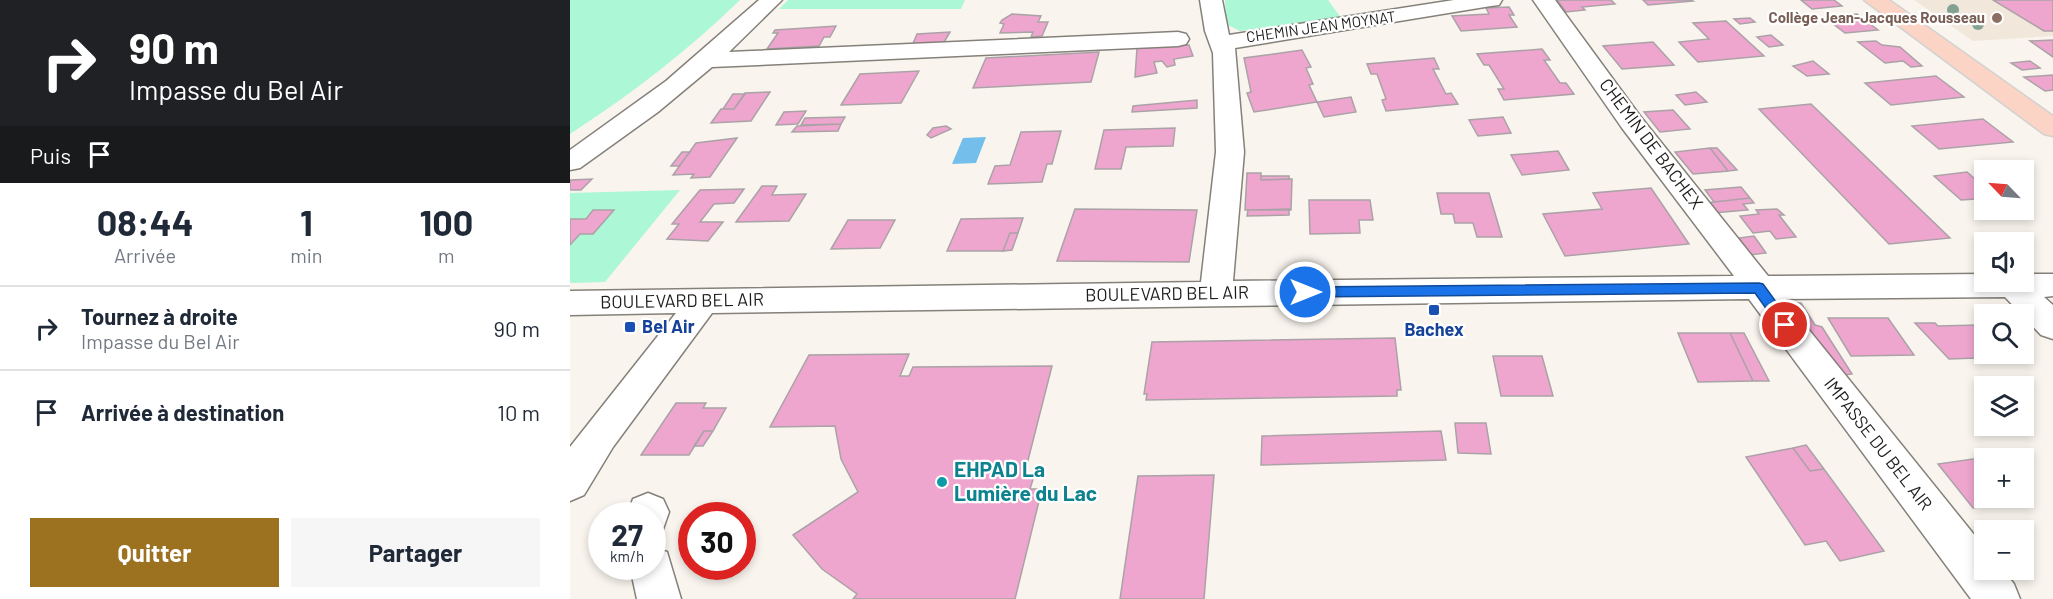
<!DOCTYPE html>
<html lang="fr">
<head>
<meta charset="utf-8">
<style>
	body { margin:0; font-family:Barlow,sans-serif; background:#f6f6f7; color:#1f2937; height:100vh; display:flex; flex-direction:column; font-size:22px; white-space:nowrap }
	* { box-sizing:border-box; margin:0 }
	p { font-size:20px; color:#747a83 }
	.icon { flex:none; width:33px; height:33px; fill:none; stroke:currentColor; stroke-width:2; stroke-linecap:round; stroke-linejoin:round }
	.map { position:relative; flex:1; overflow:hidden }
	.sheet { display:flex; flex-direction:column; background:#fff; width:570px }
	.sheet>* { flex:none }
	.top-card { background:#202124; color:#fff; overflow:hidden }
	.needle { width:39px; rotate:295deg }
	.controls { position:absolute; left:1404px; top:160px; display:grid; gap:12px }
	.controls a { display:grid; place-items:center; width:60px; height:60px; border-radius:0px; background:#fff; box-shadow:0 3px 9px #0003; font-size:30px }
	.speed { position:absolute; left:18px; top:502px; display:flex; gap:12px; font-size:30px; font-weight:700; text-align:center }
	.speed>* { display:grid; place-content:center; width:78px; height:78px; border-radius:50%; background:#fff; box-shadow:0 3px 9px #0003; line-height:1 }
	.speed small { font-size:15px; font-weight:400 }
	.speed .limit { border:9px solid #d22; background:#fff; color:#111 }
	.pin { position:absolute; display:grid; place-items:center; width:51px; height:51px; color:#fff; margin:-26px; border:3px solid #fff; border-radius:50%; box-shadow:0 2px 6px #0007 }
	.me { position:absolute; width:66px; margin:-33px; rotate:90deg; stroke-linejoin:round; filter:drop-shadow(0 0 4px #0008) }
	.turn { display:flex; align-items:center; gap:21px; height:126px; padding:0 30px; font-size:27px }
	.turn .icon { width:78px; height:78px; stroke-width:2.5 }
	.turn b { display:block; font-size:42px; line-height:51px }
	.then { display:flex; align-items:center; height:57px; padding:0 30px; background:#0003; gap:12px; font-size:22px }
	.eta { display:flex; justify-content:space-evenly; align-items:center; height:102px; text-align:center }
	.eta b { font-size:36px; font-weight:700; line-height:42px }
	.action { display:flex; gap:12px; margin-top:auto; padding:12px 30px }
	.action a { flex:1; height:69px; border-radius:0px; background:#9c7120; color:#fff; font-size:24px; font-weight:700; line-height:69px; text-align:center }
	.action a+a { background:#f6f6f7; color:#1f2937 }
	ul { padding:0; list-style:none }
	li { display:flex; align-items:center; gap:18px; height:84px; padding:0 30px; border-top:2px solid #e0e1e3 }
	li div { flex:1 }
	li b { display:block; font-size:22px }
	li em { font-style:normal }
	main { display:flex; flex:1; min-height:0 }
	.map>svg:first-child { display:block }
</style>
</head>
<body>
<main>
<section class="sheet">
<div class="top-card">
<div class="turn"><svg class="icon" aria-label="right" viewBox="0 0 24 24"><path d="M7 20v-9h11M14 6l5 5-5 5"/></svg><div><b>90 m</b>Impasse du Bel Air</div></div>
<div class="then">Puis<svg class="icon" aria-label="arrive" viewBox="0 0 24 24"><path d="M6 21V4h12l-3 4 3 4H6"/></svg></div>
</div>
<div class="eta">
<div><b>08:44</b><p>Arrivée</p></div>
<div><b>1</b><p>min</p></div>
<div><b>100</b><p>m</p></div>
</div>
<ul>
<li><svg class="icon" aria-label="right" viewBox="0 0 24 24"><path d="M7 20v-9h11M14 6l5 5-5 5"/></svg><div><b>Tournez à droite</b><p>Impasse du Bel Air</p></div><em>90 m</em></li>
<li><svg class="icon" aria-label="arrive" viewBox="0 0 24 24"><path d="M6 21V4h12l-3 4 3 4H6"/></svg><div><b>Arrivée à destination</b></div><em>10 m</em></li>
</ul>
<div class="action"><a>Quitter</a><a>Partager</a></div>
</section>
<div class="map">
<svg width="1483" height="599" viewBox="0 0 1483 599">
	<rect width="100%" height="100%" fill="#f9f4ed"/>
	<path fill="#f1e7da" d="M1344 0H1483V36L1403 41Z"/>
	<path fill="#acf7d5" d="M0 0H170C119 50 60 95 0 134Z
		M218 0H395L391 9H209Z
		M655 0H758L771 18 670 31 656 24Z
		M110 190 35 282 0 283V193Z"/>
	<path fill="#74beeb" d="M416 137 406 163 382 164 393 138Z"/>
	<path fill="#eea6cf" stroke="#aaa2a6" stroke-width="1.5" d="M987 0H1041L1045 4 1012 7 1015 10 996 12Z
		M1073 0H1121L1123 1 1078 5Z
		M1231 0H1264L1272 6 1242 9Z
		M1423 0H1483V31H1474Z
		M939 7 944 15H939L947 27 891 31 882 16 919 14 916 8Z
		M442 14 471 16 468 22H478L472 36 461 37 463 32 430 33 434 24 430 23 432 20Z
		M1287 14 1308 30 1275 33 1254 17Z
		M1180 18 1185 22 1170 24 1164 19Z
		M1156 21 1194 56 1128 62 1109 42 1139 39 1123 23Z
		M266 26 260 37H254L249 46 197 49 208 33H203L205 30Z
		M380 32 373 44 342 46 347 34Z
		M1201 35 1213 45 1199 47 1187 37Z
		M1483 40V57L1460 41Z
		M1306 41 1312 45 1330 47 1352 66 1341 67 1333 61 1315 63 1288 42Z
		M1083 42 1104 65 1052 69 1033 46Z
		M619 45 623 56 604 59 605 65 597 67 592 61 584 62 587 73 565 77 567 48Z
		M972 49 980 60H974L990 83H996L1004 94 934 100 928 89H934L919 65H914L907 54Z
		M732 50 741 67 736 68 743 84 739 85 747 102 684 112 677 93 681 92 674 58Z
		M529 52 521 82 403 88 416 58Z
		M864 58 869 69H863L876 94 881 93 888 104 816 111 812 100 816 99 807 74H801L797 64Z
		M1243 61 1259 74 1237 76 1223 66Z
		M1460 61 1470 68 1452 70 1441 63Z
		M349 71 331 103 271 105 290 74Z
		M1483 75V90L1475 91 1454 77Z
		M1366 76 1394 97 1321 105 1295 83Z
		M200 92 181 121 141 123 151 109H164L175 93Z
		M1126 92 1137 102 1115 105 1106 95Z
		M163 94H175L164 109H153Z
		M781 97 786 112 754 117 747 102Z
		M627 100V108L562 112 563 106Z
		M1241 104 1380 238 1319 244 1189 109Z
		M1103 110 1120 129 1090 132 1074 112Z
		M236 111 228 124 206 125 214 112Z
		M275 117 271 124 231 125 235 118Z
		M933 117 941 133 908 136 899 120Z
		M1413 119 1443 142 1369 149 1342 126Z
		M271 124 268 131 222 132 227 126Z
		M376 126 381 129 361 138 357 135 363 128Z
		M605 128 603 146 556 147 551 169H525L534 130Z
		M491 131 482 164H477L472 182 418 184 425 166 440 165 451 132Z
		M167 138 140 177 121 178 124 174 103 175 126 143Z
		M1140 148 1158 171 1123 174 1105 152Z
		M1140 148H1147L1167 170 1158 171Z
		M988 151 999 170 952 175 941 155Z
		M112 152H120L109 166H101Z
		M1397 172 1414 187V206L1406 199 1391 200 1364 176Z
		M677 173H691V180L722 179 721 210H675Z
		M691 176H719V179L691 180Z
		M22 179 11 190H0V180Z
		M192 186H207L202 195 236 194 219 221 166 222Z
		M1171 187 1180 198 1144 202 1135 190Z
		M1081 188 1119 244 995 256 973 214 1032 209 1023 193Z
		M174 189 164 203 144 204 130 222H153L138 241 97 239 109 224H102L130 190Z
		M867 193H919L932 237H907L903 223H885L883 214H871Z
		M1180 198 1184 203 1173 204 1178 210 1143 213 1135 203Z
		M739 200H800L803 220H789L790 233 740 234Z
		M505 209 627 210 619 262 487 261Z
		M719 209V215L677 216 678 210Z
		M1207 209 1214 215H1209L1226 237 1206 239 1200 231 1183 233 1170 216 1189 214 1186 210Z
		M23 210H44L23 234H10L0 245V219H16Z
		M453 218 448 233H440L433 251H377L391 219Z
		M278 220H325L310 248 261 249Z
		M440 233H448L442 250 433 251Z
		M1184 236 1196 253 1179 255 1167 241H1171L1169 238Z
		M1210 303H1231L1245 325 1252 327 1282 374 1266 376Z
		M1258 318H1318L1344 355 1281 356Z
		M1345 323H1365L1368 326 1409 325 1414 332V354H1432L1435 357 1379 359Z
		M1108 333H1160L1183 381 1128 382Z
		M1160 333H1174L1199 381H1183Z
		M825 338 831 390H827V396L576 400 577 394H574L582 342Z
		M339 354 330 376H339L343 367 482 366 454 476H464L460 489H472L445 599H283L287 594 252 569 223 535 288 492 271 459 265 426 200 427 239 355Z
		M923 356H972L983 396H931Z
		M106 403H136L133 408H156L143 431H134L119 455H71Z
		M885 423H916L921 454 888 453Z
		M134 431H143L133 446H124Z
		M871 431 876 460 691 465 692 436Z
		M1236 445 1254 469 1240 471 1223 448Z
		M1223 448 1240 471 1254 469 1314 551 1270 561 1256 541 1235 545 1176 457Z
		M1410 458 1414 463V498H1444L1446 501 1403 508 1368 464Z
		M644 475 634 599H550L568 476Z"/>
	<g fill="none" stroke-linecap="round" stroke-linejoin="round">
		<g stroke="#85817a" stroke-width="3">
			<path id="minor" d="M189 0H212L159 52 608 32 616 34 619 39 616 44 608 46 142 67 88 112 10 168 0 170V150L96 81Z
				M630 0H652L659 35 884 0H932L929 5 921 6 665 48 674 152 663 281 1164 276 1052 128 963 0H985L1070 116 1198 276 1414 274V282H1454V274H1483V296L1474 297 1483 305V339L1471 335 1435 297 1214 299 1414 547V570H1433L1444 584 1450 599H1401L1179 299 142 313 43 447 14 495 0 501V447L106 313 0 315V291L631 282 646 152 643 53 635 31Z
				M78 493 93 499 99 512 93 529 82 533V516H57L63 499Z
				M82 547 97 552 111 599H67L60 567H82Z"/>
		</g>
		<g stroke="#d2d2d1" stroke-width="3">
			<path id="major" d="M1294 0H1319L1483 116V136L1474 134Z"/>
		</g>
		<use href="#minor" fill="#fff" fill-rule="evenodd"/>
		<use href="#major" fill="#fbd4c5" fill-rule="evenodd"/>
	</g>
	<g fill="#82a392">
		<circle cx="1383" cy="10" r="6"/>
		<circle cx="1408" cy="24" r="6"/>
	</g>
	<path fill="#1a73e8" stroke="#114b97" stroke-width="1.5" d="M1189 283 1193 284 1220 321V328H1210L1185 293 735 297 728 292 735 287Z"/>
	<circle fill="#8d6e63" stroke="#fff" stroke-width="2" cx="1427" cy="18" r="6"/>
	<g fill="#1a4fb4" stroke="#fff" stroke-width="2">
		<rect x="858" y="304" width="12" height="12" rx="3"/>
		<rect x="54" y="321" width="12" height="12" rx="3"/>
	</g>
	<circle fill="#0f9aa8" stroke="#fff" stroke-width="2" cx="372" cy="482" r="6"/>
	<g text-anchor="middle" stroke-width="4.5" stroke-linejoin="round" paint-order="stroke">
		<g font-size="15" font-weight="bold" fill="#785e54" stroke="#fff" text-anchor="end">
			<text x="1415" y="23">Collège Jean-Jacques Rousseau</text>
		</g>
		<g font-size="15" fill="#1e1c1a" stroke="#fff">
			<text transform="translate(751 27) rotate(-8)" y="5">CHEMIN JEAN MOYNAT</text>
		</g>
		<g font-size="18" fill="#1e1c1a" stroke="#fff">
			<text transform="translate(1081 144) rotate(53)" y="6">CHEMIN DE BACHEX</text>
			<text transform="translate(597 294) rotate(-1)" y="6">BOULEVARD BEL AIR</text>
			<text transform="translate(112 301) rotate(-1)" y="6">BOULEVARD BEL AIR</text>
			<text transform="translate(1308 444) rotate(52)" y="6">IMPASSE DU BEL AIR</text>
		</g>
		<g font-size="18" font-weight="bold" fill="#164399" stroke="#fff" text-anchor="start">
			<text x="72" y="333">Bel Air</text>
			<text x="864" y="336" text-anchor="middle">Bachex</text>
		</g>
		<g font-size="21" font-weight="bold" fill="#0d838f" stroke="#fff" text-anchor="start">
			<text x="384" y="477">EHPAD La<tspan x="384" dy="24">Lumière du Lac</tspan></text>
		</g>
	</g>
</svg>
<div class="controls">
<a><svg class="needle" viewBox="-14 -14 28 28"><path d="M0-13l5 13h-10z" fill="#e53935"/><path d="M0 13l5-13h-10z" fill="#747a83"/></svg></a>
<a><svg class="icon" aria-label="sound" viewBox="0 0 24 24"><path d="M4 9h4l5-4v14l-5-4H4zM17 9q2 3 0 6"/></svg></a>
<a><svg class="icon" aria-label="search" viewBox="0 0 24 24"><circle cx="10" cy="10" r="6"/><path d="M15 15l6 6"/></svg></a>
<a><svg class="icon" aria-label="layers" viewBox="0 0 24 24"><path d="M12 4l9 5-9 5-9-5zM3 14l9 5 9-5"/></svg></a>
<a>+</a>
<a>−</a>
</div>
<div class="speed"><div>27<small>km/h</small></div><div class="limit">30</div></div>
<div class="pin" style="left:1215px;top:325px;background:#d93025"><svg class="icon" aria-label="arrive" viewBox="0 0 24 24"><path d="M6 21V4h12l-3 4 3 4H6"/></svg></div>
<svg class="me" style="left:735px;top:292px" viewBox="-20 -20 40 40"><circle r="17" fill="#1a73e8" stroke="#fff" stroke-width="3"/><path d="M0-11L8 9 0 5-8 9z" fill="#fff"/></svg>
</div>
</main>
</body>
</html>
